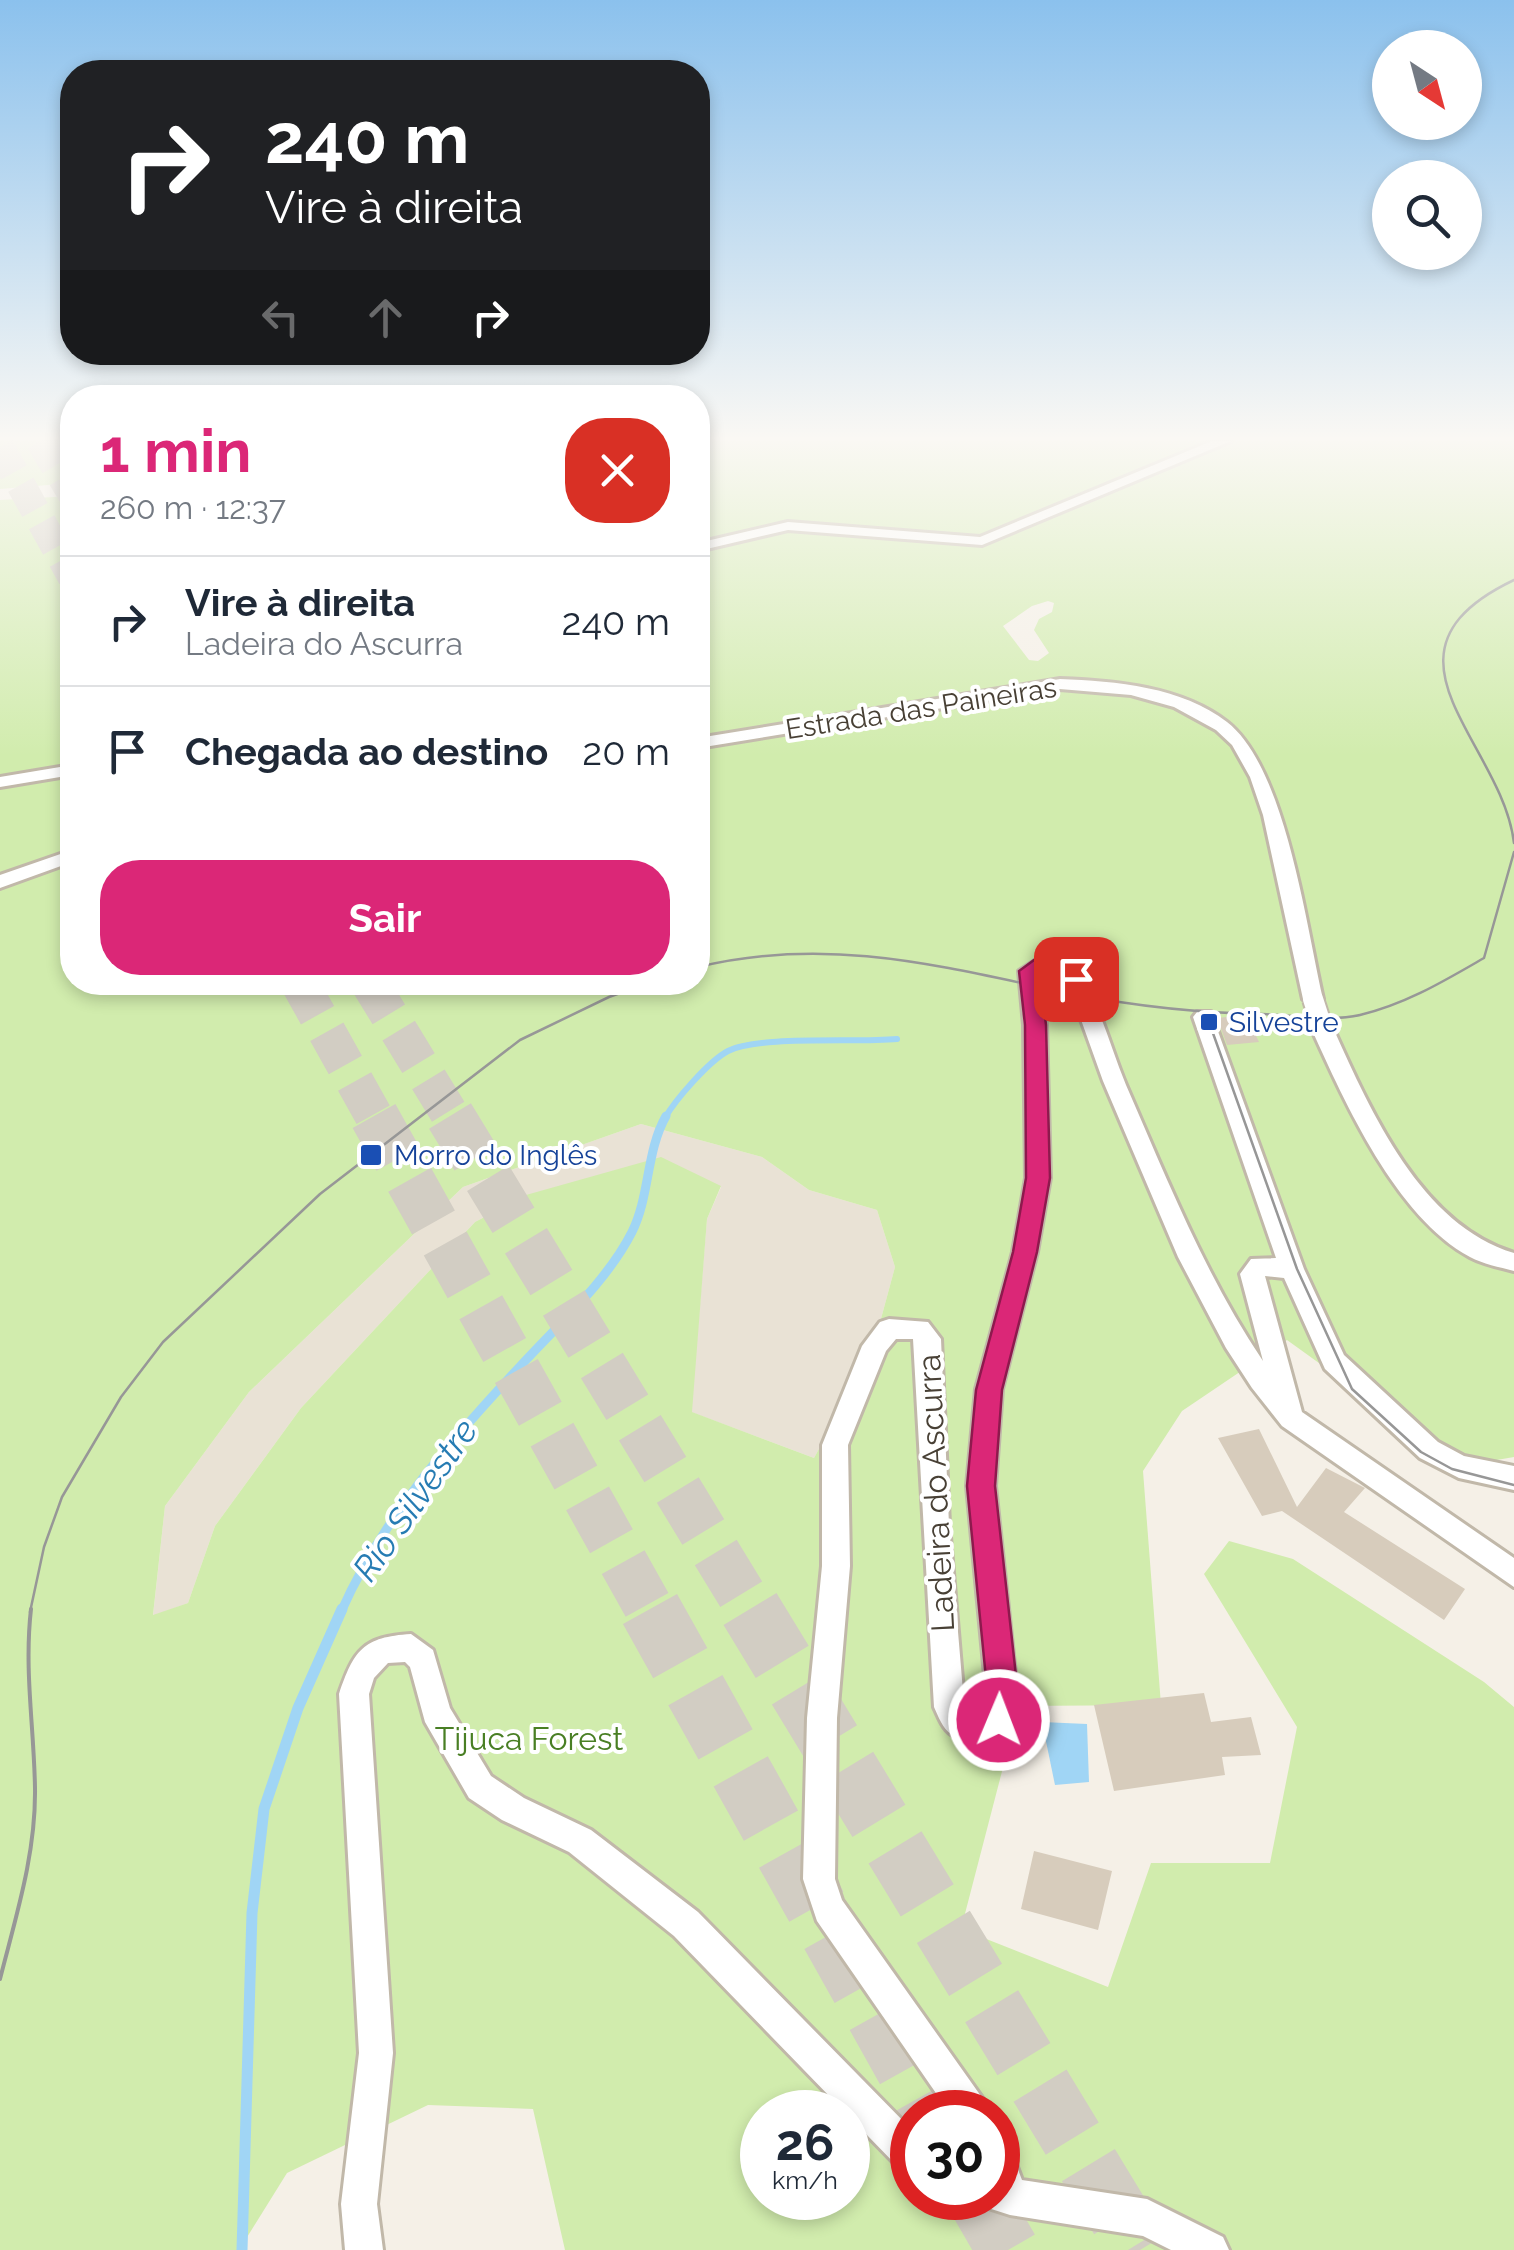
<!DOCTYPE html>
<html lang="pt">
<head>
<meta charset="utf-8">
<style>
	body { margin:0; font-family:Raleway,sans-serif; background:#f6f6f7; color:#1f2937; height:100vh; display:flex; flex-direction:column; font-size:38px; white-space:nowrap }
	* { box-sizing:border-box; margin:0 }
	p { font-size:32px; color:#747a83 }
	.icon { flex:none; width:55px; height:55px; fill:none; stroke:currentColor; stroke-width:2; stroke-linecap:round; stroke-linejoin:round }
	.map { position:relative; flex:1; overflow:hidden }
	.panel { position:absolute; left:60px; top:385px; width:650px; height:610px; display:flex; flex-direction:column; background:#fff; border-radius:40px; box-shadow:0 5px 15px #0003 }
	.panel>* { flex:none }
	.hud { position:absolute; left:60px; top:60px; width:650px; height:305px; border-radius:40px; box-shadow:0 5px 15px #0003; background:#202124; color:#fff; overflow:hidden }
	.needle { width:65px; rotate:144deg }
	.buttons { position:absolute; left:1372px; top:30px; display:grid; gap:20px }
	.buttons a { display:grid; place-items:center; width:110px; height:110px; border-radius:50%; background:#fff; box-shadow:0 5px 15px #0003; font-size:50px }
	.speed { position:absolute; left:740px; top:2090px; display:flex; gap:20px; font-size:50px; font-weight:700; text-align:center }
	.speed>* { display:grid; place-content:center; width:130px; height:130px; border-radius:50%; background:#fff; box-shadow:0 5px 15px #0003; line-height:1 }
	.speed small { font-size:25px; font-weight:400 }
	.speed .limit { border:15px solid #d22; background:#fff; color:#111 }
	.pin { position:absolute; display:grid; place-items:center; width:85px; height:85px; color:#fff; margin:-42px; border-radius:20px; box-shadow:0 5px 15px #0006 }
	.me { position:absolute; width:110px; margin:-55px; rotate:1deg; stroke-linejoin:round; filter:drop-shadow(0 0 8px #0008) }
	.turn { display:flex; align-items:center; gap:35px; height:210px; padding:0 40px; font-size:45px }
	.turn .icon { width:130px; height:130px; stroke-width:2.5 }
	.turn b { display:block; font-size:70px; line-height:85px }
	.lanes { display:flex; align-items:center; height:95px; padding:0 40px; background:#0003; justify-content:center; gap:50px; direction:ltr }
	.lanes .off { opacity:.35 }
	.round { display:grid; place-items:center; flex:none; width:105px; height:105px; border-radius:40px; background:#f6f6f7 }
	.summary { display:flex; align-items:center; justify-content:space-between; height:170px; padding:0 40px }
	h1 { font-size:60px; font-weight:700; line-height:75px; color:#db2777 }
	.button { display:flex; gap:20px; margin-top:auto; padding:20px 40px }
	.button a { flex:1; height:115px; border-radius:40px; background:#db2777; color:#fff; font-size:40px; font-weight:700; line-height:115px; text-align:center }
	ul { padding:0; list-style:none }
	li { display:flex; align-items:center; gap:30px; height:130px; padding:0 40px; border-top:2px solid #e0e1e3 }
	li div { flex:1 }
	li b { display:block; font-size:38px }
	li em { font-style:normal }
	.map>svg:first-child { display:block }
</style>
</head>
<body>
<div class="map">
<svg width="1514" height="2250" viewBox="0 0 1514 2250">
	<rect width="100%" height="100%" fill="#f5f0e7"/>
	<path fill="#e9e2d5" d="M641 1124 762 1157 809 1190 877 1210 895 1267 872 1352 814 1458 691 1412 707 1219 721 1187 526 1195 475 1222 301 1408 215 1526 188 1603 153 1616 165 1506 249 1392 463 1187Z"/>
	<path fill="#d1ecad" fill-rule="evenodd" d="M0 441H72V483L0 489Z
		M698 441H1514V1457L1462 1466 1287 1340 1182 1411 1143 1471 1161 1705 1019 1706 961 1929 1108 1987 1151 1863H1270L1297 1727 1204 1574 1229 1541 1293 1559 1484 1682 1514 1707V2250H565L533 2109 428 2105 287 2173 239 2250H0V500L72 496V982H698ZM1048 601 1054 603 1052 612 1039 619 1034 630 1049 653 1038 661 1029 660 1003 626 1032 606ZM641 1124 762 1157 809 1190 877 1210 895 1267 872 1352 814 1458 692 1412 707 1219 721 1186 661 1157 526 1195 475 1222 301 1408 215 1526 188 1603 153 1615 165 1506 249 1392 463 1187ZM762 2112H848V2198H762ZM912 2112H998V2198H912Z"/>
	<path fill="#a0d5f5" d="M1042 1722 1087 1724 1089 1782 1055 1785Z"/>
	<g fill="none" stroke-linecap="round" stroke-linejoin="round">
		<path stroke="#a0d5f5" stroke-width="6" d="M665 1118C675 1100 709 1061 728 1051 759 1035 856 1043 897 1039"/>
		<path stroke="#a0d5f5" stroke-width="9" d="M341 1612C384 1515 453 1438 525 1361 561 1322 607 1281 632 1232 650 1196 646 1151 666 1116"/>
		<path stroke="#a0d5f5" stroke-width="11" d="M242 2250 252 1913 264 1809 298 1708 342 1609"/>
	</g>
	<path fill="#d7ccbc" d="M1246 1015 1259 1042 1227 1045 1217 1018Z
		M1259 1429 1297 1507 1326 1468 1365 1488 1344 1512 1465 1589 1444 1620 1282 1511 1262 1516 1218 1438Z
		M1204 1693 1211 1722 1251 1717 1261 1755 1222 1757 1225 1775 1114 1791 1094 1705Z
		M1034 1851 1112 1871 1098 1930 1021 1909Z"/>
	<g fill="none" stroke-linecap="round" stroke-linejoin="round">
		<path stroke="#d2cdc3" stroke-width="29" stroke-dasharray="29 14" stroke-linecap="butt" d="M40 441 72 494
			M0 447 72 577"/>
		<path stroke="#d2cdc3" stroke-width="38" stroke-dasharray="38 19" stroke-linecap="butt" d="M299 982 375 1118
			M369 982 452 1118"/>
		<path stroke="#d2cdc3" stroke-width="49" stroke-dasharray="49 24" stroke-linecap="butt" d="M374 1116 651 1612
			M450 1116 752 1612"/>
		<path stroke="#d2cdc3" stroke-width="62" stroke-dasharray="62 31" stroke-linecap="butt" d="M650 1609 931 2112
			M750 1609 1140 2250
			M978 2198 1008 2250"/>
		<g stroke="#c1b8a9" stroke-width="6">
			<path id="street" d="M1212 441H1231L982 545 788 530 698 551V543L788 522 980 537Z
				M1060 679C1116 681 1182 687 1227 722 1286 768 1306 926 1323 999L1320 1004 1313 1006 1303 999 1263 815 1250 777 1232 745 1216 730 1174 707 1131 695 1060 689 698 748V738Z
				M72 765V775L0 787V777Z
				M72 850V862L0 888V875Z
				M1041 957 1068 959C1099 996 1108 1042 1126 1085 1167 1179 1205 1275 1263 1361L1240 1274 1251 1259 1276 1258 1193 1017 1197 1012H1211L1304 1269 1344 1355 1438 1442 1464 1456 1514 1466V1490L1459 1478 1420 1458 1325 1369 1284 1278 1265 1276 1302 1412 1514 1558V1587L1282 1426 1252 1388 1226 1348 1178 1257 1103 1081 1075 1003 1055 971 1040 974 1046 1025 1050 1178 1037 1252 1002 1389 995 1486 1019 1711C1009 1734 975 1751 951 1734 943 1729 938 1716 934 1707L913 1339H896L886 1351 848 1445 850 1566 837 1718 835 1879 842 1900 983 2099 988 2112H949L817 1921 803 1879 807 1718 822 1566V1445L862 1346 880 1322 889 1319 928 1322 941 1339 949 1525 964 1703 968 1709H986L988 1707 967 1486 976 1389 1013 1252 1026 1178 1024 1025 1019 971Z
				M1323 1023 1334 1030C1371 1112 1421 1225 1514 1253V1271C1499 1267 1483 1264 1470 1257 1396 1217 1345 1103 1312 1030Z
				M411 1634 433 1650 450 1708 491 1776 524 1798 591 1830 698 1912 912 2130V2173L899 2168 674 1936 569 1852 502 1820 469 1798 425 1722 410 1667 405 1662 388 1663 374 1678 369 1694 393 2053 377 2204 383 2250H345L341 2204 359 2053 339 1694C354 1650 363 1637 411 1634Z
				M998 2146 1011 2151 1022 2180 1147 2199 1223 2237 1229 2250H1171L1143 2236 1010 2215 985 2207 981 2198H998Z"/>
		</g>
		<use href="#street" fill="#fff" fill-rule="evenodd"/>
		<path stroke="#979797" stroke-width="2.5" d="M1514 580C1361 653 1502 741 1514 843
			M698 967C830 935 944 967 1073 994 1135 1006 1198 1013 1262 1014 1292 1015 1331 1022 1360 1015 1406 1004 1444 981 1484 958L1514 852
			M1209 1022 1297 1269 1352 1389 1421 1452 1452 1469 1514 1485
			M30 1612 44 1547 62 1497 121 1397 163 1342 320 1194 520 1040 609 997 651 982"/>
		<path stroke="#979797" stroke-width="4" d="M0 1979C16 1916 36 1854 35 1788 34 1727 24 1670 31 1609"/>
		<g stroke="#c1b8a9" stroke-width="24" stroke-linecap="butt">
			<path id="street-bridge" d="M1313 999 1323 1030"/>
		</g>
		<use href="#street-bridge" stroke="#fff" stroke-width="20"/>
	</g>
	<linearGradient id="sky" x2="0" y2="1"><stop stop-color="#8bc1ed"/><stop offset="0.58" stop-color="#faf8f4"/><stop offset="1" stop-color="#faf8f4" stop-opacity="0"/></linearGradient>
	<rect width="1514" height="756" fill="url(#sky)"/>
	<path fill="#db2777" stroke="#8e194d" stroke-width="2.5" d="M1060 958 1068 960 1087 979 1076 986 1055 971 1040 974 1046 1025 1050 1178 1037 1252 1002 1390 995 1486 1020 1712 1010 1731 999 1735 988 1731 984 1720 989 1709 967 1486 976 1390 1013 1252 1026 1178 1025 1025 1019 971 1034 960Z"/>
	<g fill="#1a4fb4" stroke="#fff" stroke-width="4">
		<rect x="1199" y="1012" width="20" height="20" rx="5"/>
		<rect x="359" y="1143" width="24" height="24" rx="5"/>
	</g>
	<g text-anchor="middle" stroke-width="8" stroke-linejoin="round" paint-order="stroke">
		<g font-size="28" fill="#484035" stroke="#fff">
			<text transform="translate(921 708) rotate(-9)" y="10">Estrada das Paineiras</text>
		</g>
		<g font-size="28" fill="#164399" stroke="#fff" text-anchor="start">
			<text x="1229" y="1032">Silvestre</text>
			<text x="394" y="1165">Morro do Inglês</text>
		</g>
		<g font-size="32" fill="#484035" stroke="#fff">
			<text transform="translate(936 1493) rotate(-93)" y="11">Ladeira do Ascurra</text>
		</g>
		<g font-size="32" fill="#497f24" stroke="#fff">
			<text x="529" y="1750">Tijuca Forest</text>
		</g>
		<g font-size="35" font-style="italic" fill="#267cb3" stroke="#fff">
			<text transform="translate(415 1500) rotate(-55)" y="12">Rio Silvestre</text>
		</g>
	</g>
</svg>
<div class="buttons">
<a><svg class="needle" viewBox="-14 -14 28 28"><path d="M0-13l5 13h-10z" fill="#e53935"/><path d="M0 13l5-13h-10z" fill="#747a83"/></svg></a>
<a><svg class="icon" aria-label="search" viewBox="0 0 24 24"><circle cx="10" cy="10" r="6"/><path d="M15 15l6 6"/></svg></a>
</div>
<div class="speed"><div>26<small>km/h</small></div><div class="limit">30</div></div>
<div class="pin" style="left:1076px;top:979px;background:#d93025"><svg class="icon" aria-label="arrive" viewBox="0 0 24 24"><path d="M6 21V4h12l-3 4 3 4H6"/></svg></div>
<svg class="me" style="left:999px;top:1720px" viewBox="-20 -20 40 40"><circle r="17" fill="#db2777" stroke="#fff" stroke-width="3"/><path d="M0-11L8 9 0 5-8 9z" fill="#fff"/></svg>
<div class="hud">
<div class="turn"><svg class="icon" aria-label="right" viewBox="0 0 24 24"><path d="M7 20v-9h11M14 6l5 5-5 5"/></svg><div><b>240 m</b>Vire à direita</div></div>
<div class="lanes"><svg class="icon off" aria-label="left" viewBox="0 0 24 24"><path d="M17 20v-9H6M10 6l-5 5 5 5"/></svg><svg class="icon off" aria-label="ahead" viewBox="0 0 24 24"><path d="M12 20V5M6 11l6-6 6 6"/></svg><svg class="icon" aria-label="right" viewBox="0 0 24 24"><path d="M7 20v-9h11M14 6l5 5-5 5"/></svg></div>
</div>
<section class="panel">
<div class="summary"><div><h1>1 min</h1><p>260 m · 12:37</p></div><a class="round" style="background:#d93025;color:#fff"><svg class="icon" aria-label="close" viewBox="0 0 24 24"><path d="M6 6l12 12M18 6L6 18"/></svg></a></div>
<ul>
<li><svg class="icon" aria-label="right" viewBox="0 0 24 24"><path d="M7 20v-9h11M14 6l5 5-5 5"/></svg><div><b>Vire à direita</b><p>Ladeira do Ascurra</p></div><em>240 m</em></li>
<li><svg class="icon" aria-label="arrive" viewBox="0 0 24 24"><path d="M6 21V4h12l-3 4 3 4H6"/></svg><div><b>Chegada ao destino</b></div><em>20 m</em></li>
</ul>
<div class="button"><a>Sair</a></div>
</section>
</div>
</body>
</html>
